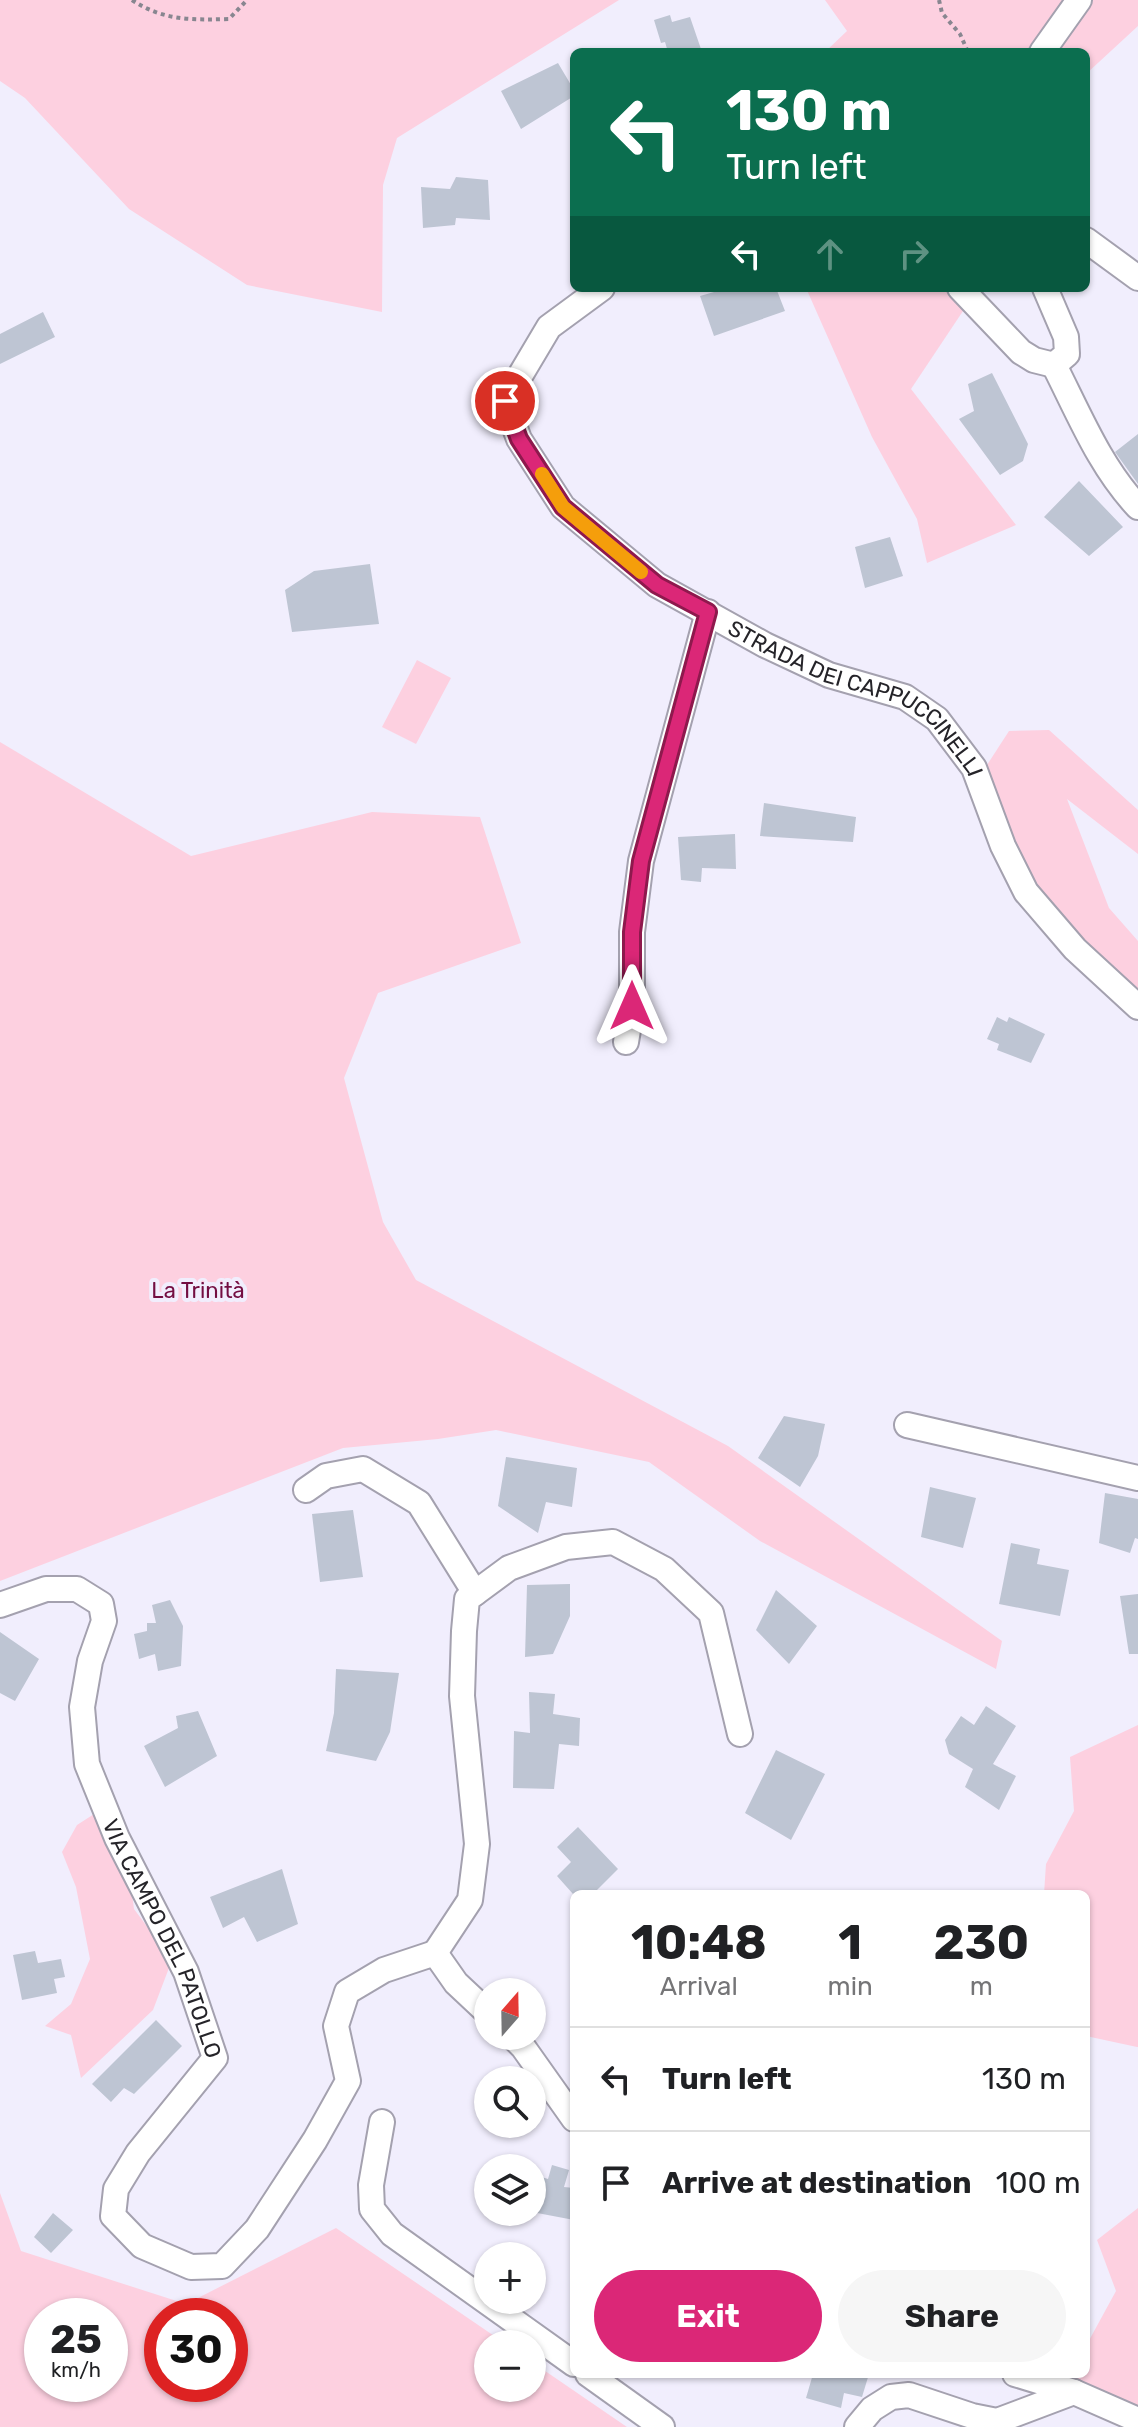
<!DOCTYPE html>
<html lang="en">
<head>
<meta charset="utf-8">
<style>
	body { margin:0; font-family:Rubik,sans-serif; background:#f6f6f6; color:#202124; height:100vh; display:flex; flex-direction:column; font-size:30px; white-space:nowrap }
	* { box-sizing:border-box; margin:0 }
	p { font-size:26px; color:#757577 }
	.icon { flex:none; width:44px; height:44px; fill:none; stroke:currentColor; stroke-width:2; stroke-linecap:round; stroke-linejoin:round }
	.map { position:relative; flex:1; overflow:hidden }
	.sheet { position:absolute; left:570px; top:1890px; width:520px; height:488px; display:flex; flex-direction:column; background:#fff; border-radius:12px; box-shadow:0 2px 6px #0004 }
	.sheet>* { flex:none }
	.top-card { position:absolute; left:570px; top:48px; width:520px; height:244px; border-radius:12px; box-shadow:0 2px 6px #0004; background:#0b6e4f; color:#fff; overflow:hidden }
	.needle { width:52px; rotate:20deg }
	.buttons { position:absolute; left:474px; top:1978px; display:grid; gap:16px }
	.buttons a { display:grid; place-items:center; width:72px; height:72px; border-radius:50%; background:#fff; box-shadow:0 2px 6px #0004; font-size:40px }
	.speed { position:absolute; left:24px; top:2298px; display:flex; gap:16px; font-size:40px; font-weight:700; text-align:center }
	.speed>* { display:grid; place-content:center; width:104px; height:104px; border-radius:50%; background:#fff; box-shadow:0 2px 6px #0004; line-height:1 }
	.speed small { font-size:20px; font-weight:400 }
	.speed .limit { border:12px solid #d22; background:#fff; color:#111 }
	.pin { position:absolute; display:grid; place-items:center; width:68px; height:68px; color:#fff; margin:-34px; border:4px solid #fff; border-radius:50%; box-shadow:0 2px 8px #0007 }
	.me { position:absolute; width:88px; margin:-44px; rotate:0deg; stroke-linejoin:round; filter:drop-shadow(0 0 6px #0008) }
	.turn { display:flex; align-items:center; gap:28px; height:168px; padding:0 24px; font-size:36px }
	.turn .icon { width:104px; height:104px; stroke-width:2.5 }
	.turn b { display:block; font-size:56px; line-height:68px }
	.lanes { display:flex; align-items:center; height:76px; padding:0 24px; background:#0003; justify-content:center; gap:40px; direction:ltr }
	.lanes .off { opacity:.35 }
	.eta { display:flex; justify-content:space-evenly; align-items:center; height:136px; text-align:center }
	.eta b { font-size:48px; font-weight:700; line-height:56px }
	.cta { display:flex; gap:16px; margin-top:auto; padding:16px 24px }
	.cta a { flex:1; height:92px; border-radius:48px; background:#db2777; color:#fff; font-size:32px; font-weight:700; line-height:92px; text-align:center }
	.cta a+a { background:#f6f6f6; color:#202124 }
	ul { padding:0; list-style:none }
	li { display:flex; align-items:center; gap:24px; height:104px; padding:0 24px; border-top:2px solid #e0e0e0 }
	li div { flex:1 }
	li b { display:block; font-size:30px }
	li em { font-style:normal }
	.map>svg:first-child { display:block }
</style>
</head>
<body>
<div class="map">
<svg width="1138" height="2427" viewBox="0 0 1138 2427">
	<rect width="100%" height="100%" fill="#f1eefd"/>
	<path fill="#fdd0e0" fill-rule="evenodd" d="M0 0H619L397 138 383 185 382 312 247 285 129 209 25 98 0 81Z
		M825 0H1138V26L1086 74V52H825L847 31Z
		M806 288H960L971 299 911 389 1016 525 927 563 917 519 872 437Z
		M417 660 451 678 416 744 382 727Z
		M1049 730 1138 810V854L1067 799 1109 908 1138 941V1021L1133 1003 1003 846 987 765 1009 731Z
		M0 742 191 856 372 812 480 817 521 943 378 993 344 1078 383 1222 416 1280 728 1446 1002 1641 996 1669 760 1541 649 1462 496 1430 438 1439 343 1448 0 1581Z
		M1138 1725V2047H1137L1086 2036V1894H1044L1046 1864 1074 1811 1070 1757Z
		M105 1807 127 1856 134 1909 172 1960 153 2010 81 2078 71 2035 45 2026 71 2004 90 1959 76 1887 62 1852 77 1825Z
		M0 2193 21 2251 186 2304 336 2228 506 2344H488V2388H532V2362L627 2427H0ZM42 2316H110V2384H42ZM230 2316V2384H162V2316Z
		M1138 2208V2420L1080 2394 1076 2374H1086V2346L1116 2291 1097 2240Z"/>
	<path fill="#bec5d3" d="M670 15 672 22 690 17 702 52H668L665 42 661 43 654 20Z
		M558 63 574 90V96L521 129 501 91Z
		M456 177 488 180 490 220 456 218 455 225 423 228 421 187 450 189Z
		M728 288H776L785 311 714 336 700 296Z
		M43 312 55 337 0 364V334Z
		M992 373 1028 444 1023 461 1000 475 959 419 974 411 968 384Z
		M1138 434V484L1115 452Z
		M1079 481 1123 527 1089 556 1044 517Z
		M890 537 903 576 865 588 855 547Z
		M370 564 379 624 292 632 285 590 314 571Z
		M764 803 856 817 853 842 760 836Z
		M735 834 736 869 702 868 701 882 681 880 678 837Z
		M997 1017 1007 1022 1009 1017 1045 1034 1031 1063 997 1050 999 1044 987 1039Z
		M784 1416 825 1424 818 1456 800 1487 758 1458Z
		M506 1457 577 1468 572 1507 546 1502 538 1533 498 1506Z
		M930 1487 976 1498 963 1548 921 1537Z
		M1105 1493 1138 1499V1539L1135 1538 1130 1553 1099 1543Z
		M353 1510 363 1577 320 1582 312 1514Z
		M1011 1543 1040 1549 1037 1564 1069 1570 1060 1616 999 1604Z
		M570 1584V1616L553 1654 525 1657 527 1585Z
		M776 1590 817 1626 789 1664 756 1630Z
		M1138 1594V1654H1129L1120 1596Z
		M170 1600 183 1626 181 1666 158 1671 155 1654 139 1659 134 1634 147 1631V1623H156L152 1605Z
		M0 1632 39 1659 15 1701 0 1693Z
		M336 1669 399 1673 390 1732 376 1761 326 1751 334 1713Z
		M529 1692 555 1694 553 1714 580 1718 579 1746 559 1744 554 1789 513 1788 514 1731 530 1733Z
		M986 1706 1016 1726 993 1764 1016 1776 999 1810 965 1787 973 1769 949 1754 945 1740 961 1716 974 1725Z
		M198 1711 217 1756 165 1787 144 1746 178 1728 176 1716Z
		M776 1750 825 1774 791 1840 745 1813Z
		M578 1827 618 1869 593 1894H573L557 1876 571 1862 557 1847Z
		M282 1869 298 1924 257 1942 244 1917 223 1928 210 1897Z
		M35 1951 38 1963 61 1959 65 1977 54 1979 57 1993 22 2000 13 1955Z
		M156 2020 182 2046 134 2094 124 2088 111 2102 92 2084Z
		M552 2165 569 2170 564 2187 574 2188V2220L532 2212V2174L548 2179Z
		M53 2213 73 2230 51 2253 34 2237Z
		M813 2374H869L862 2397 844 2393 841 2408 806 2398Z"/>
	<g fill="none" stroke-linecap="round" stroke-linejoin="round">
		<g stroke="#a4a1af" stroke-width="28">
			<g id="minor">
				<path d="M1042 52 1079 0"/>
				<path d="M1086 240 1138 278"/>
				<path id="s1" d="M602 288 549 327 505 401 519 439 563 507 657 585 765 645 829 675 905 697 937 719 974 768 1003 846 1026 892 1075 949 1138 1007"/>
				<path d="M960 288 1021 352 1034 360 1054 365"/>
				<path d="M1045 288 1066 337 1067 354 1054 365"/>
				<path d="M1054 365C1079 414 1100 467 1138 507"/>
				<path d="M626 1042 632 1006V932L641 861 708 612"/>
				<path d="M907 1425 1138 1478"/>
				<path d="M306 1490 326 1476 363 1469 419 1503 475 1593"/>
				<path id="s2" d="M0 1605 46 1589H77L101 1604 104 1621 90 1661 82 1707 87 1764 117 1838 186 1972 215 2058 138 2153 116 2189 113 2216 142 2246 191 2267 222 2266 257 2229 315 2140 348 2081 336 2026 347 1992 384 1970 435 1953 456 1983 488 2013"/>
				<path d="M435 1953 470 1900 477 1844 462 1696 464 1631 467 1599 509 1568 566 1547 613 1542 664 1569 711 1613 740 1734"/>
				<path d="M512 2036 523 2047 574 2119"/>
				<path d="M382 2122 371 2185 372 2209 392 2234 574 2364"/>
				<path d="M588 2374 662 2427"/>
				<path d="M1015 2374 1074 2392 1138 2420"/>
				<path d="M857 2427 872 2409 891 2397 909 2395 972 2416 997 2421 1074 2392"/>
			</g>
		</g>
		<path stroke="#888690" stroke-width="4" stroke-dasharray="4 4" stroke-linecap="butt" d="M132 0C164 21 192 20 229 19L247 0
			M939 0 942 13 960 34 968 52"/>
		<use href="#minor" stroke="#fff" stroke-width="24"/>
	</g>
	<g fill="none" stroke-linecap="round" stroke-linejoin="round">
		<g stroke="#8e194d" stroke-width="20">
			<path id="route" d="M505 401 519 439 563 507 657 585 708 612 641 861 632 932V1006"/>
		</g>
		<use href="#route" stroke="#db2777" stroke-width="14"/>
		<path stroke="#f59e0b" stroke-width="14" d="M542 474 563 507 641 572"/>
	</g>
	<g text-anchor="middle" stroke-width="8" stroke-linejoin="round" paint-order="stroke">
		<g font-size="22" fill="#252429" stroke="#f1eefd">
			<text dy="8" stroke="none"><textPath href="#s1" startOffset="628">STRADA DEI CAPPUCCINELLI</textPath></text>
			<text dy="8" stroke="none"><textPath href="#s2" startOffset="462">VIA CAMPO DEL PATOLLO</textPath></text>
		</g>
		<g font-size="22" fill="#730e42" stroke="#f1eefd">
			<text x="198" y="1298">La Trinità</text>
		</g>
	</g>
</svg>
<div class="buttons">
<a><svg class="needle" viewBox="-14 -14 28 28"><path d="M0-13l5 13h-10z" fill="#e53935"/><path d="M0 13l5-13h-10z" fill="#757577"/></svg></a>
<a><svg class="icon" aria-label="search" viewBox="0 0 24 24"><circle cx="10" cy="10" r="6"/><path d="M15 15l6 6"/></svg></a>
<a><svg class="icon" aria-label="layers" viewBox="0 0 24 24"><path d="M12 4l9 5-9 5-9-5zM3 14l9 5 9-5"/></svg></a>
<a>+</a>
<a>−</a>
</div>
<div class="speed"><div>25<small>km/h</small></div><div class="limit">30</div></div>
<div class="pin" style="left:505px;top:401px;background:#d93025"><svg class="icon" aria-label="arrive" viewBox="0 0 24 24"><path d="M6 21V4h12l-3 4 3 4H6"/></svg></div>
<svg class="me" style="left:632px;top:1006px" viewBox="-20 -20 40 40"><path d="M0-17L14 15 0 8-14 15z" fill="#db2777" stroke="#fff" stroke-width="4"/></svg>
<div class="top-card">
<div class="turn"><svg class="icon" aria-label="left" viewBox="0 0 24 24"><path d="M17 20v-9H6M10 6l-5 5 5 5"/></svg><div><b>130 m</b>Turn left</div></div>
<div class="lanes"><svg class="icon" aria-label="left" viewBox="0 0 24 24"><path d="M17 20v-9H6M10 6l-5 5 5 5"/></svg><svg class="icon off" aria-label="ahead" viewBox="0 0 24 24"><path d="M12 20V5M6 11l6-6 6 6"/></svg><svg class="icon off" aria-label="right" viewBox="0 0 24 24"><path d="M7 20v-9h11M14 6l5 5-5 5"/></svg></div>
</div>
<section class="sheet">
<div class="eta">
<div><b>10:48</b><p>Arrival</p></div>
<div><b>1</b><p>min</p></div>
<div><b>230</b><p>m</p></div>
</div>
<ul>
<li><svg class="icon" aria-label="left" viewBox="0 0 24 24"><path d="M17 20v-9H6M10 6l-5 5 5 5"/></svg><div><b>Turn left</b></div><em>130 m</em></li>
<li><svg class="icon" aria-label="arrive" viewBox="0 0 24 24"><path d="M6 21V4h12l-3 4 3 4H6"/></svg><div><b>Arrive at destination</b></div><em>100 m</em></li>
</ul>
<div class="cta"><a>Exit</a><a>Share</a></div>
</section>
</div>
</body>
</html>
